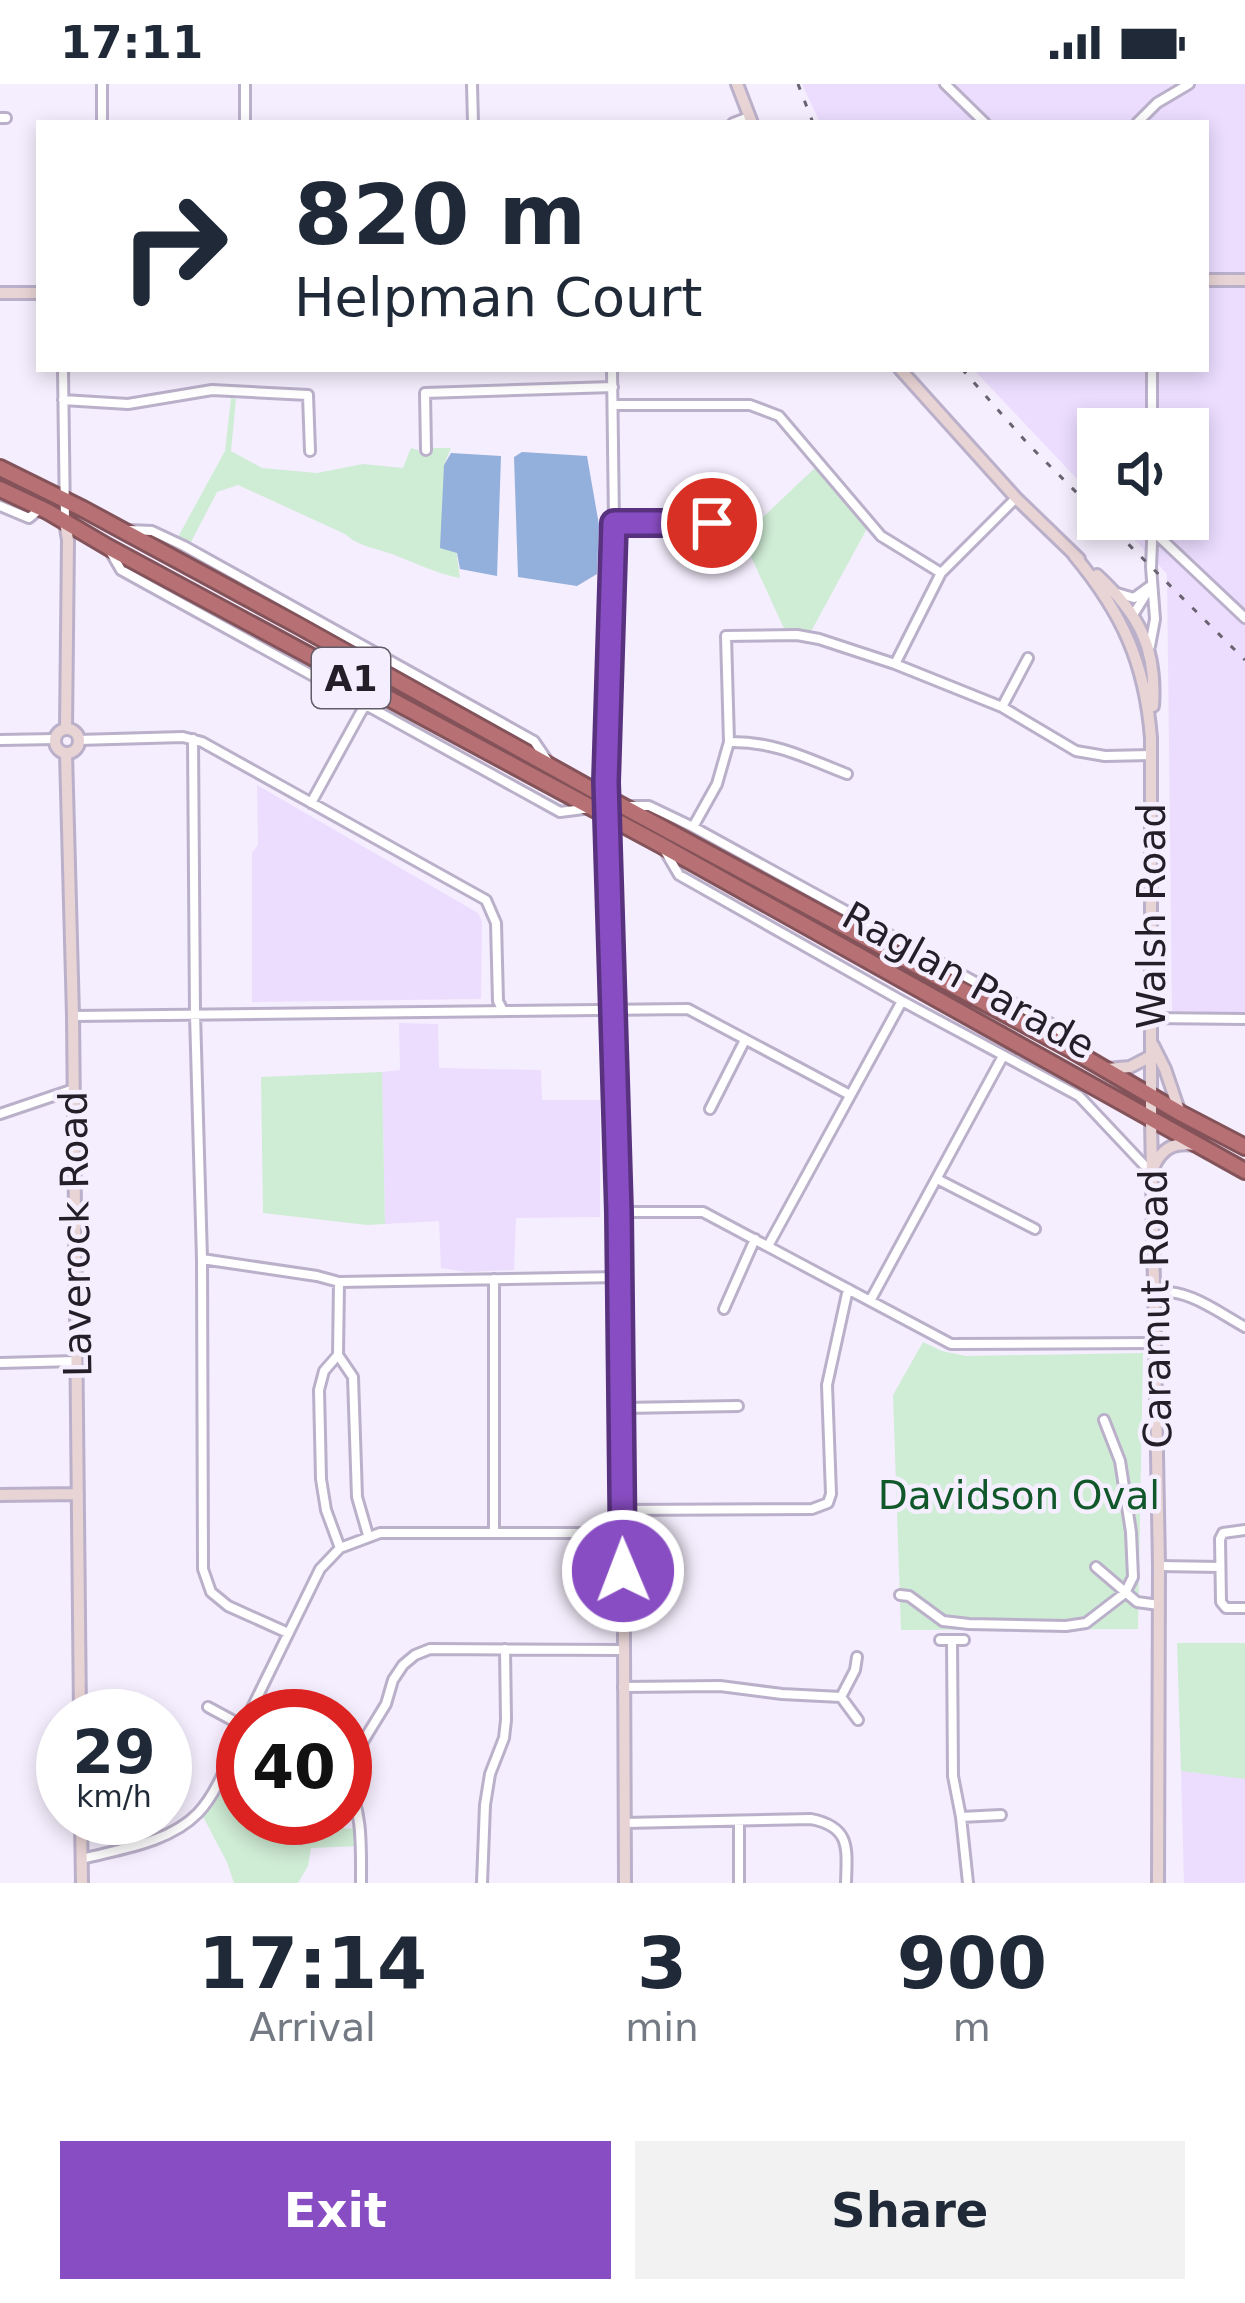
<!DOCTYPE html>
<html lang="en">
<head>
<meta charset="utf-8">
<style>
	body { margin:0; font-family:"DejaVu Sans",sans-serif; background:#f2f2f3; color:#1f2937; height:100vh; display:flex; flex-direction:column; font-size:45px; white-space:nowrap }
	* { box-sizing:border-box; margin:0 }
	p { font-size:39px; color:#747a83 }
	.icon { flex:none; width:66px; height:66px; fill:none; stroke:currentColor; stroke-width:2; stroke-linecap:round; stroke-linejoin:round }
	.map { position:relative; height:1799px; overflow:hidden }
	.details { display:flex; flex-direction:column; background:#fff; flex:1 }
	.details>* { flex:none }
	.top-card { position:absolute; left:36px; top:36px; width:1173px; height:252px; border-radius:0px; box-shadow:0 6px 18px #0003; background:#fff; color:#1f2937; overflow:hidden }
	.controls { position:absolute; left:1077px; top:324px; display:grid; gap:24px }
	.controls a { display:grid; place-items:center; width:132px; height:132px; border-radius:0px; background:#fff; box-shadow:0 6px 18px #0003; font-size:60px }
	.speed { position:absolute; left:36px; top:1605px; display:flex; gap:24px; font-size:60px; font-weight:700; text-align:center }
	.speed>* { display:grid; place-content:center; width:156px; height:156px; border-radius:50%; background:#fff; box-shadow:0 6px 18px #0003; line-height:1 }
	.speed small { font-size:30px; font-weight:400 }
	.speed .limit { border:18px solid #d22; background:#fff; color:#111 }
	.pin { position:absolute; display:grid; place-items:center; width:102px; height:102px; color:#fff; margin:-51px; border:6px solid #fff; border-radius:50%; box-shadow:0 3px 12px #0007 }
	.me { position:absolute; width:132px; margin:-66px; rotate:359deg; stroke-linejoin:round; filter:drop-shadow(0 0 9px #0008) }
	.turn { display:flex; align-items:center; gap:42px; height:252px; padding:0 60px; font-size:54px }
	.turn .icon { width:156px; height:156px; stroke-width:2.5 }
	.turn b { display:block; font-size:84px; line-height:102px }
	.eta { display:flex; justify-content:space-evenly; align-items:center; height:204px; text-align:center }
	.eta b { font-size:72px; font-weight:700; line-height:84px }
	.cta { display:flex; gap:24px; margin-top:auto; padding:24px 60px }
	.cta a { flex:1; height:138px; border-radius:0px; background:#894dc3; color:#fff; font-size:48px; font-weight:700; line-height:138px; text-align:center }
	.cta a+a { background:#f2f2f3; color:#1f2937 }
	.status { display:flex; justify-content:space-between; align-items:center; height:84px; padding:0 60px; background:#fff; direction:ltr }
	.status svg { height:33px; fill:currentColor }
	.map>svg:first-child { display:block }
</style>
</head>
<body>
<div class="status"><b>17:11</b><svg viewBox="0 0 49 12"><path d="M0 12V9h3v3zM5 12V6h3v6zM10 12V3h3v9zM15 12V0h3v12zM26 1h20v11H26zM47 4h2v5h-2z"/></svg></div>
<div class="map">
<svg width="1245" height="1799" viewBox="0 0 1245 1799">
	<rect width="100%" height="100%" fill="#f5eefe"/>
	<path fill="#ecddff" d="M802 0H1245V929L1172 927 1167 490 1115 435H1188V345H1098V417L973 285H1206V39H820Z
		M257 701 478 829 482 837 481 915 252 918V769L258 761Z
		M399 939 438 940 439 984 541 986 542 1016H600V1133L516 1134 514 1186 467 1188 441 1184 439 1137 385 1140 382 988 400 986Z
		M1181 1687 1245 1694V1799H1184Z"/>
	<path fill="#cfecd5" d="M231 314 236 315 231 367 262 384 317 389 363 380 403 384 411 364 418 366 423 372 431 370 433 364H451L444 381 460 494C435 489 415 479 392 470 375 464 357 462 345 450L238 401 217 408 190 460 178 453 225 367Z
		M820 379 870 439 808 553 787 551 742 453Z
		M382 988 385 1140 367 1141 263 1129 261 993Z
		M923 1258 942 1267 966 1272 1143 1269 1138 1545 901 1546 893 1311Z
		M1177 1559H1245V1695L1181 1687Z
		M225 1682 243 1691V1734H309L314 1743 361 1745V1762L311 1764 308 1782 298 1799H234L227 1778 200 1727Z"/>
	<path fill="#93afdb" d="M522 368 587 372 599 441 597 490 577 502 518 493 514 373Z
		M451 369 501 372 497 492 460 485 457 469 440 464 444 381Z"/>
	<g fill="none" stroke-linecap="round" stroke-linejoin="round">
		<g stroke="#bbb0ca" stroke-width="14">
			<path id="street" d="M102 0V39
				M245 0V39
				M472 0 473 39
				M945 0 985 39
				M0 34H6
				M733 39 749 33
				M1137 39 1157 19 1189 0
				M63 285 65 438
				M1152 285V345
				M63 316 128 320 212 306 308 311 310 367
				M613 321H750L779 332 881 452 941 489
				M426 366 425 309 613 303
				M0 422 29 434 40 425
				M614 439H713L742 453
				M129 446 152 447 184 462 534 657 547 676
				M1154 448 1245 534
				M110 467 121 486 560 728 591 724
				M1117 509 1134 514 1149 503
				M1133 531 1148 507
				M1150 562 1155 535 1151 483 1153 435
				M895 580 941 489 1016 414
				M1002 623 1028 574
				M193 655 195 930 202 1175 203 1485 211 1508 228 1522 288 1549
				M0 656 55 655
				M78 656 183 653 202 658 486 816 496 839 498 917 503 927
				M729 658C774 657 806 674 847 690
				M311 719 366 619
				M627 722H649L693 743 1057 943 1072 964
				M608 733 606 698 614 439 612 285
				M693 743 717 700 729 658 726 552 797 551 819 555 895 580 1002 623 1076 667 1105 672 1151 671
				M665 767 679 791 902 917 1079 1012 1144 1081
				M73 932 688 925 850 1011
				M1151 934 1245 935
				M710 1025 745 956
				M0 1030 74 1005
				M937 1095 1035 1145
				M619 1128H703L951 1260 1154 1259
				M768 1162 902 917
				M202 1175 317 1192 339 1198 620 1193
				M339 1198 338 1271 353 1293 357 1413 368 1451
				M1154 1208C1188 1204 1216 1227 1245 1243
				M870 1217 1003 972
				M724 1225 755 1155
				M338 1271 324 1287 319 1306 321 1395 326 1426 340 1464
				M0 1279 76 1277
				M623 1324 738 1322
				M623 1426 812 1425 828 1419 831 1410 827 1301 848 1205
				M1245 1446 1223 1449 1220 1455 1221 1518 1226 1524H1245
				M494 1448V1195
				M1159 1482 1220 1483
				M1096 1483 1137 1518 1159 1521
				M900 1511 909 1512 943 1537 969 1540 1066 1542 1086 1539 1125 1509 1133 1493 1131 1448 1120 1377 1104 1336
				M940 1556H964
				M952 1556 953 1692 961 1733 968 1799
				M623 1603 720 1602 782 1610 841 1613 858 1636
				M841 1613 855 1586 857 1573
				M254 1620 270 1632
				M208 1623 243 1642
				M248 1632 320 1485 340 1464 380 1449H623
				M345 1687 386 1620 393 1596 403 1581 415 1571 430 1565 623 1566
				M345 1693C363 1727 361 1761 361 1799
				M961 1733 1001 1731
				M739 1737V1799
				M624 1739 811 1735C851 1743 847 1764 846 1799
				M82 1775C120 1765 169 1759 198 1729 219 1707 230 1671 243 1643
				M482 1799 485 1721 490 1690 504 1654 506 1636 505 1565"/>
		</g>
		<g stroke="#bbb0ca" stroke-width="16">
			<path id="secondary" d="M737 0 752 39
				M1206 196H1245
				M0 209H39
				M900 285 1016 414 1079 475
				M65 438 68 456 66 645
				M1074 471C1122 529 1145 578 1151 654V1035L1159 1482 1158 1799
				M1097 491C1139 530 1157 564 1153 622
				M55 657a12 12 0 1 1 24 0a12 12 0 1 1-24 0Z
				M66 669 73 932 80 1632
				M608 734 623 1324 625 1799
				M1153 961 1165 985 1180 1029
				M1107 985 1130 983 1151 972
				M1153 1084C1162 1064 1173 1058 1195 1061
				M0 1411 78 1410
				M81 1734 82 1799"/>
		</g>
		<g stroke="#835359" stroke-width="20">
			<path id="highway" d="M0 384 83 425 301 543 591 705 1072 966 1180 1029 1245 1063
				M0 405 47 427 108 463 661 761 1245 1087"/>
		</g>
		<use href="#street" stroke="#fff" stroke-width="8"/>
		<use href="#secondary" stroke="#e9d4d5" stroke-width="10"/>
		<use href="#highway" stroke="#b77074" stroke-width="14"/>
		<path stroke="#68636e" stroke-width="3" stroke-dasharray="6 12" stroke-linecap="butt" d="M798 0 813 39
			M962 285 1028 360 1098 430
			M1103 435 1245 576"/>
	</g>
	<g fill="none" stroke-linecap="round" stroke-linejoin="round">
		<g stroke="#59327f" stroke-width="30">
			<path id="route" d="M623 1487 619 1128 606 698 614 439H712"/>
		</g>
		<use href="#route" stroke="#894dc3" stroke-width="21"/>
	</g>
	<g text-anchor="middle" stroke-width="9" stroke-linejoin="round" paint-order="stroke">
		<rect fill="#f5eefe" stroke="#625c68" stroke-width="3" x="312" y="564" width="78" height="60" rx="9"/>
		<g font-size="36" font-weight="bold" fill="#231e28">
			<text x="351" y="607">A1</text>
		</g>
		<g font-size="39" fill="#231e28" stroke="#f5eefe">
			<text transform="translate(1151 832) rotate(-90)" y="14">Walsh Road</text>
			<text transform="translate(969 896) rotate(29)" y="14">Raglan Parade</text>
			<text transform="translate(75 1150) rotate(-91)" y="14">Laverock Road</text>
			<text transform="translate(1155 1225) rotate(-91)" y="14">Caramut Road</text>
		</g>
		<g font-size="39" fill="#10572a" stroke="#f5eefe">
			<text x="1019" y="1425">Davidson Oval</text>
		</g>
	</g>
</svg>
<div class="controls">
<a><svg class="icon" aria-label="sound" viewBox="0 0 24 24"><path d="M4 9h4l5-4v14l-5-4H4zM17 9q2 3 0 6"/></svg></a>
</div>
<div class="speed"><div>29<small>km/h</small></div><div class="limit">40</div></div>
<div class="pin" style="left:712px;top:439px;background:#d93025"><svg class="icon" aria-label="arrive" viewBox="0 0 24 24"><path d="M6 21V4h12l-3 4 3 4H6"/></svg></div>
<svg class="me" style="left:623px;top:1487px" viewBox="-20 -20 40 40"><circle r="17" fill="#894dc3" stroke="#fff" stroke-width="3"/><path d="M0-11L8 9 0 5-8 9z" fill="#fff"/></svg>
<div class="top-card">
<div class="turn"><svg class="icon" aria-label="right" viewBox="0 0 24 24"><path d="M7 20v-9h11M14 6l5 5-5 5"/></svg><div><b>820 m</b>Helpman Court</div></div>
</div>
</div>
<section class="details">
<div class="eta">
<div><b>17:14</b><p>Arrival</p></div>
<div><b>3</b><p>min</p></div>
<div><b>900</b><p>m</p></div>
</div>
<div class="cta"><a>Exit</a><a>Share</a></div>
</section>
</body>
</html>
